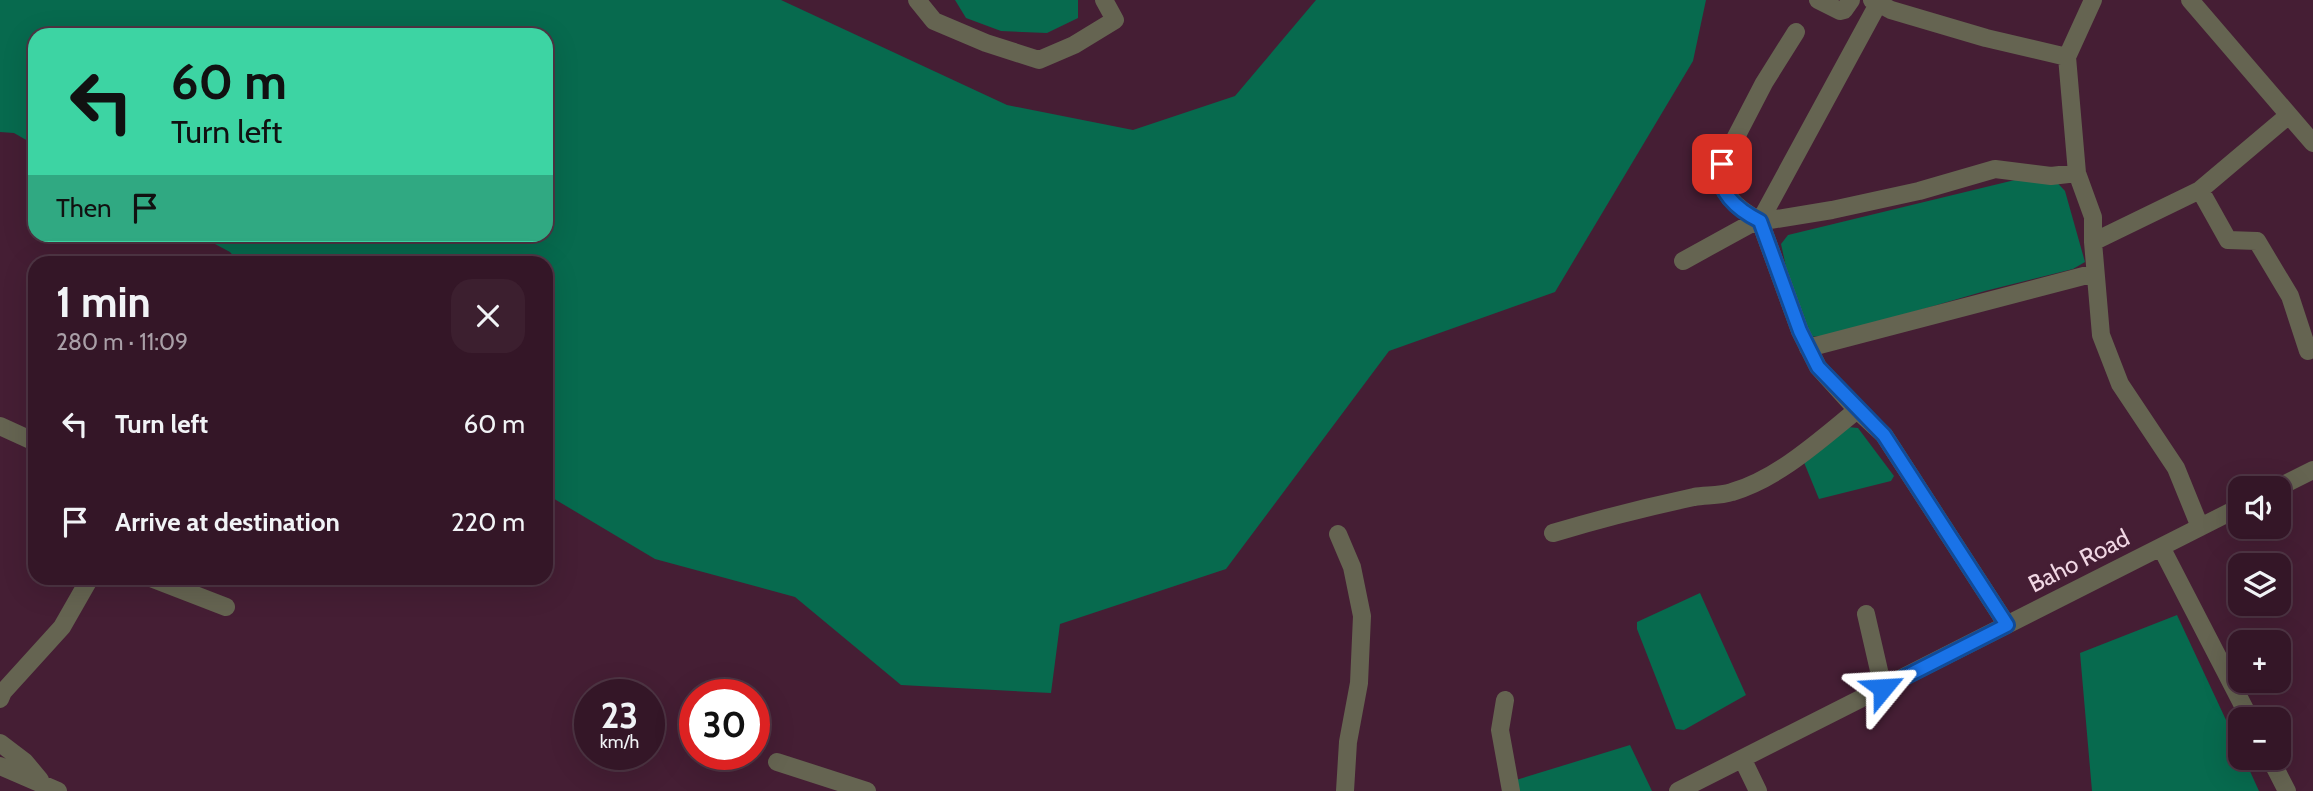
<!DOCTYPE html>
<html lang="en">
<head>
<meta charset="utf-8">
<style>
	body { margin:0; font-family:Cabin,sans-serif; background:#3c1f2f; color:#f1f3f6; height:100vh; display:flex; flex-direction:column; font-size:26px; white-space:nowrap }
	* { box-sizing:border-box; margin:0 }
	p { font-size:23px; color:#a99fa7 }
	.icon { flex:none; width:38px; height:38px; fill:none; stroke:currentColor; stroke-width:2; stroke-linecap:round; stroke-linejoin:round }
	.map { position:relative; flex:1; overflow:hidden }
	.details { position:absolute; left:28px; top:256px; width:525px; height:329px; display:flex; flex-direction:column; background:#341627; border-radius:21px; box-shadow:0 7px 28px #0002,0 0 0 2px #4e3544 }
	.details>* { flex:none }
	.guide { position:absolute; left:28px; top:28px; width:525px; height:214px; border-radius:21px; box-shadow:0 7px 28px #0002,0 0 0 2px #4e3544; background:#3dd4a3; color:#111; overflow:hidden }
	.tools { position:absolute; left:2228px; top:476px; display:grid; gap:14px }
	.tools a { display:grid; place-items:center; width:63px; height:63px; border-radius:14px; background:#341627; box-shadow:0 7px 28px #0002,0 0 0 2px #4e3544; font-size:35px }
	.speed { position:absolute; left:574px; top:679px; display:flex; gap:14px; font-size:35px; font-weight:700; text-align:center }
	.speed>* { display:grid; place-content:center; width:91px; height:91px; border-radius:50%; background:#341627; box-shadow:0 7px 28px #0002,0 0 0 2px #4e3544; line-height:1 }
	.speed small { font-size:18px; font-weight:400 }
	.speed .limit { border:10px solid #d22; background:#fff; color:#111 }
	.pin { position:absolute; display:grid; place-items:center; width:60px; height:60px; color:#fff; margin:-30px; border-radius:14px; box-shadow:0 4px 10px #0006 }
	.me { position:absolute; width:77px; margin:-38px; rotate:63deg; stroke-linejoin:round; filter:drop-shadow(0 0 5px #0008) }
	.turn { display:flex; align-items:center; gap:24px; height:147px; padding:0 28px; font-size:32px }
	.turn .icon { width:91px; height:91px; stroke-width:2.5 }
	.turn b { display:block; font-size:49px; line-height:60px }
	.then { display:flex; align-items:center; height:66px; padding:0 28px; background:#0003; gap:14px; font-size:26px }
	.round { display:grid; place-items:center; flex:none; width:74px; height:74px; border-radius:21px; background:#3c1f2f }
	.headline { display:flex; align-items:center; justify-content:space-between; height:119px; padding:0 28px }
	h1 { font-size:42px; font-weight:700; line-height:52px }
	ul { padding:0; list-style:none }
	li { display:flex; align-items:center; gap:21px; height:98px; padding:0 28px }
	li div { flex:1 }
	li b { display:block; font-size:26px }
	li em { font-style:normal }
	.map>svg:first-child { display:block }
</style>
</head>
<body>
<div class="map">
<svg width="2313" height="791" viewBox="0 0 2313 791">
	<rect width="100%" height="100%" fill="#451e34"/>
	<path fill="#076a4e" d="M0 0H781L1007 105 1133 130 1235 96 1316 0H1706L1693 61 1555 292 1389 351 1226 569 1060 624 1051 693 901 685 795 597 655 559 546 494V262H239L230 252 198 235 546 234V35H35V145L14 133 0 132Z
		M955 0H1078V18L1047 33 1001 31 966 18Z
		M2051 176 2065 191 2085 262 2073 269 1985 291 1834 335 1809 337 1800 331 1781 244 1788 235 2023 178Z
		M1848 427 1858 428 1894 476 1891 481 1819 499 1803 460Z
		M1700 593 1746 695 1684 730 1676 729 1637 629V622Z
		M2177 615 2240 750V758H2244L2259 791H2092L2080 653Z
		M1630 745 1652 791H1519L1516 780Z"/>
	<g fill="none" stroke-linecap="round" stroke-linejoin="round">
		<path stroke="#656451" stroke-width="18" d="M917 0 934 21 986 43 1039 60 1074 45 1115 20 1104 0
			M1818 0 1840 11 1844 10 1851 0
			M1872 0 1891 10 1986 38 2067 57
			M2093 0 2067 57 2077 173 2093 217V242L2101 335 2120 384 2176 468 2200 527
			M2190 0 2313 143
			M1796 32 1764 83 1722 164C1714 191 1738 209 1760 221L1800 331 1818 367 1857 410
			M2200 190 2228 240 2257 241 2290 296 2308 351
			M1760 221 1878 4
			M2093 242 2200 190 2289 115
			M1683 261 1752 223 1832 210 1919 191 1995 169 2051 176 2077 173
			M1808 348 2095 273
			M0 426 35 442
			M2277 488 2313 470
			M1553 533C1600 519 1647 507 1694 497 1706 495 1720 496 1732 492 1779 478 1820 440 1857 410L1884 435 2007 625
			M1338 534 1352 567 1362 616 1359 683 1348 742 1345 791
			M2161 547 2250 719
			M151 578 226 607
			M1866 614 1883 688
			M0 699 3 692 62 627 90 578
			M1505 700 1500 730 1511 791
			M0 743 25 762 40 780
			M2270 758 2287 791
			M1743 760 1758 791
			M777 762 867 791
			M0 766 58 791
			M1678 791 2240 507"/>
	</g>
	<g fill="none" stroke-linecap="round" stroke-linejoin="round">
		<g stroke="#114b97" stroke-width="18">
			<path id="route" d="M1722 164C1714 191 1738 210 1760 221L1800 331 1818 367 1884 435 2007 625 1883 688"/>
		</g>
		<use href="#route" stroke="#1a73e8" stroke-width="12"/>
	</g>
	<g text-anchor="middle" stroke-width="6" stroke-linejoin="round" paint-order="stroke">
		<g font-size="24" fill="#f0d6e3" stroke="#451e34">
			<text transform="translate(2079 561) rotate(-27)" y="8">Baho Road</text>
		</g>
	</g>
</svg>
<div class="tools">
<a><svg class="icon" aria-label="sound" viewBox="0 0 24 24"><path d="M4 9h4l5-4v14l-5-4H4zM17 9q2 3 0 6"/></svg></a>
<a><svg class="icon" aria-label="layers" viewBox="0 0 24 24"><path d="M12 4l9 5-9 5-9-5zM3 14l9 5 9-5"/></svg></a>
<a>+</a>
<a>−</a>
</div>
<div class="speed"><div>23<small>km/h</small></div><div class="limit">30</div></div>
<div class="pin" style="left:1722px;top:164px;background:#d93025"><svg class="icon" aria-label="arrive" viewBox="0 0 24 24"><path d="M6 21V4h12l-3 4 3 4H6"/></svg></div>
<svg class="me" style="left:1883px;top:688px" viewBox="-20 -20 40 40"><path d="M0-17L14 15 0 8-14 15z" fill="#1a73e8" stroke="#fff" stroke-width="4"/></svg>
<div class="guide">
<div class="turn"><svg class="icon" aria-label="left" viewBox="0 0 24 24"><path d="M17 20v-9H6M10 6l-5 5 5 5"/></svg><div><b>60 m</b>Turn left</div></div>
<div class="then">Then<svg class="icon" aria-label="arrive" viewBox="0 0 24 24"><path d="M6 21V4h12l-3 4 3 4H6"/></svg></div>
</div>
<section class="details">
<div class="headline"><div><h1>1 min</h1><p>280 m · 11:09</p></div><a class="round"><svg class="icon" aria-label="close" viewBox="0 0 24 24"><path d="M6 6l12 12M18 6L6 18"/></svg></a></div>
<ul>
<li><svg class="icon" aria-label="left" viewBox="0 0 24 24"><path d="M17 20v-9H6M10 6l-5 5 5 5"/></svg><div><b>Turn left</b></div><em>60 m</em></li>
<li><svg class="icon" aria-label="arrive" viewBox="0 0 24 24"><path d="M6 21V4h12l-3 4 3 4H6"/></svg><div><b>Arrive at destination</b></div><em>220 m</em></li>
</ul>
</section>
</div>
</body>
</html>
